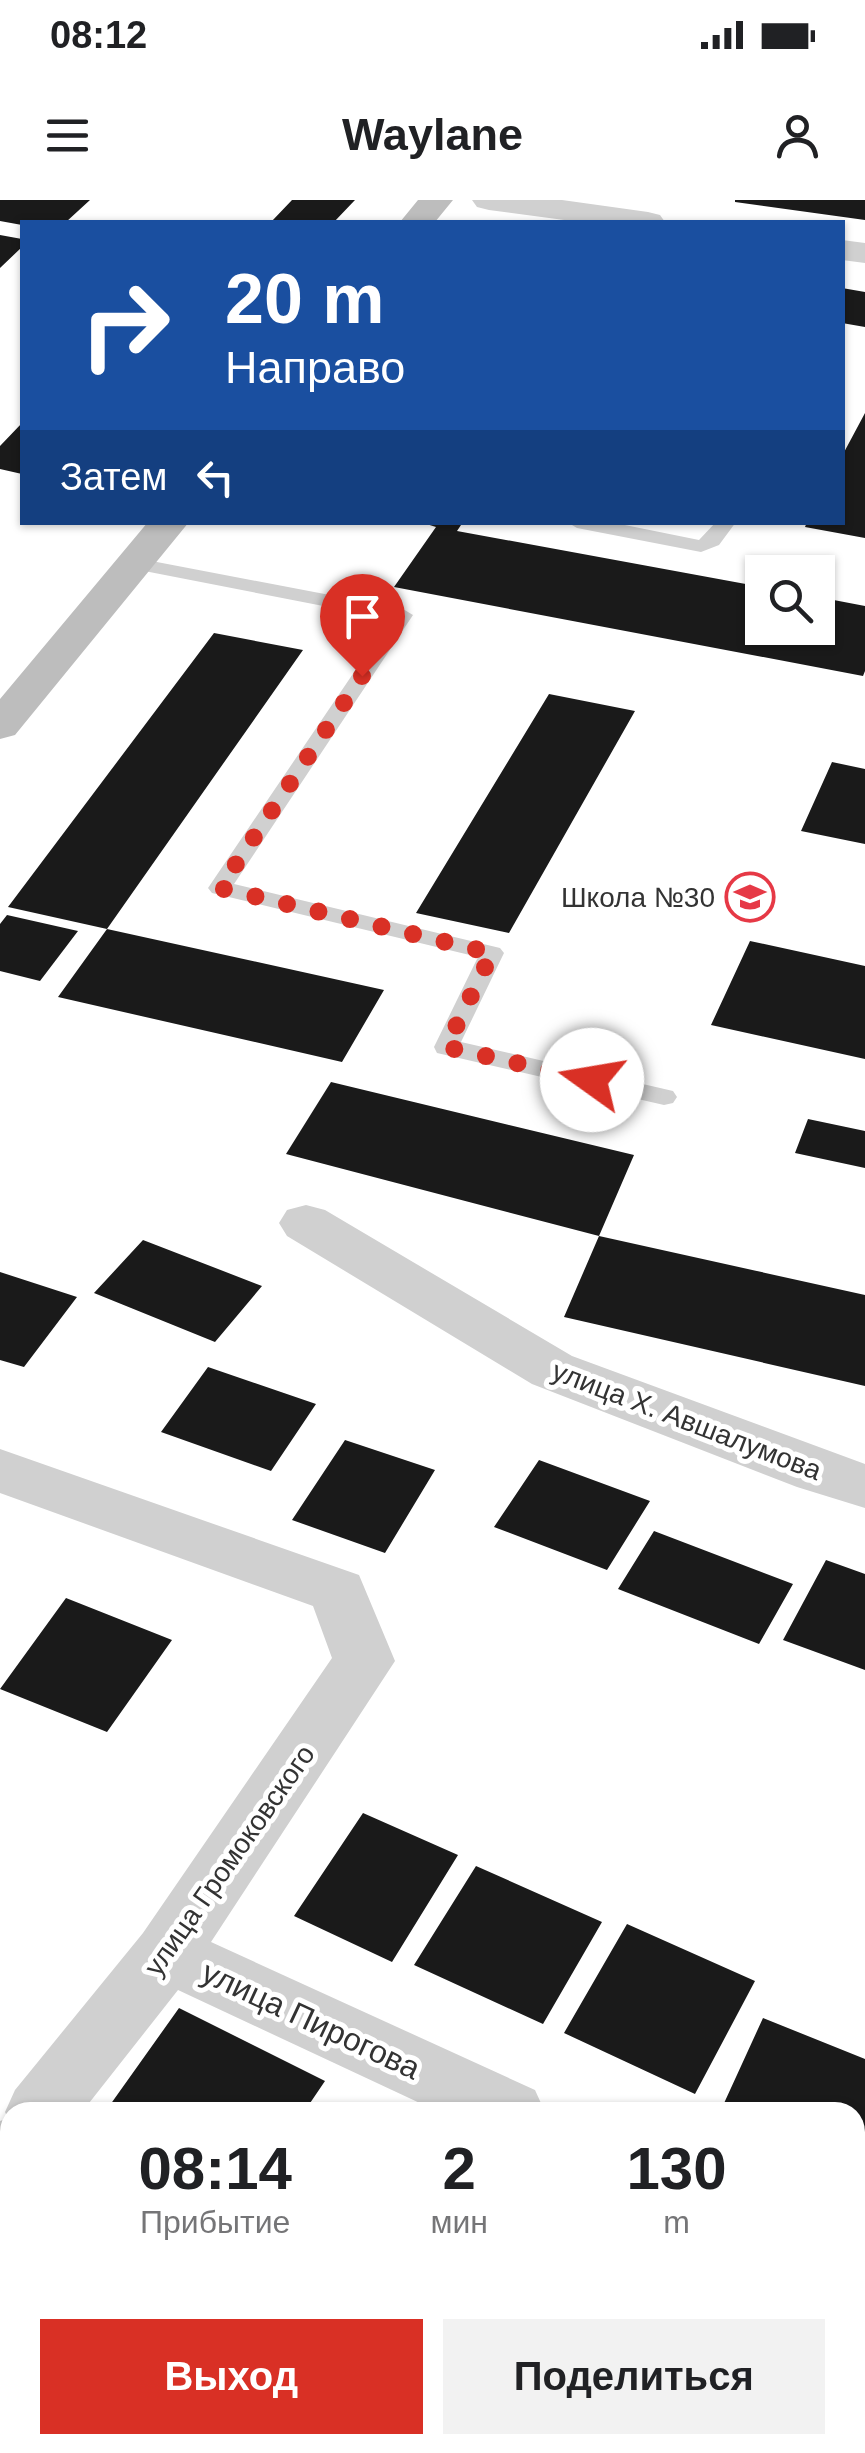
<!DOCTYPE html>
<html lang="ru">
<head>
<meta charset="utf-8">
<style>
	body { margin:0; font-family:Helvetica,sans-serif; background:#f2f2f2; color:#202124; height:100vh; display:flex; flex-direction:column; font-size:38px; white-space:nowrap }
	* { box-sizing:border-box; margin:0 }
	p { font-size:32px; color:#757577 }
	.icon { flex:none; width:55px; height:55px; fill:none; stroke:currentColor; stroke-width:2; stroke-linecap:round; stroke-linejoin:round }
	.map { position:relative; flex:1; overflow:hidden }
	.sheet { position:absolute; left:0px; top:1902px; width:865px; height:352px; display:flex; flex-direction:column; background:#fff; border-radius:30px 30px 0 0; box-shadow:0 2px 8px #0004 }
	.sheet>* { flex:none }
	.guide { position:absolute; left:20px; top:20px; width:825px; height:305px; border-radius:0px; box-shadow:0 2px 8px #0004; background:#1a4fa0; color:#fff; overflow:hidden }
	.fabs { position:absolute; left:745px; top:355px; display:grid; gap:20px }
	.fabs a { display:grid; place-items:center; width:90px; height:90px; border-radius:0px; background:#fff; box-shadow:0 2px 8px #0004; font-size:50px }
	.pin { position:absolute; display:grid; place-items:center; width:85px; height:85px; color:#fff; margin:-102px -42px; border-radius:50% 50% 50% 0; rotate:-45deg; box-shadow:0 0 10px #0007 }
	.pin .icon { rotate:45deg }
	.me { position:absolute; width:110px; margin:-55px; rotate:283deg; stroke-linejoin:round; filter:drop-shadow(0 0 8px #0008) }
	.turn { display:flex; align-items:center; gap:35px; height:210px; padding:0 40px; font-size:45px }
	.turn .icon { width:130px; height:130px; stroke-width:2.5 }
	.turn b { display:block; font-size:70px; line-height:85px }
	.then { display:flex; align-items:center; height:95px; padding:0 40px; background:#0003; gap:20px; font-size:38px }
	.eta { display:flex; justify-content:space-evenly; align-items:center; height:170px; text-align:center }
	.eta b { font-size:60px; font-weight:700; line-height:70px }
	.cta { display:flex; gap:20px; margin-top:auto; padding:20px 40px }
	.cta a { flex:1; height:115px; border-radius:0px; background:#d93025; color:#fff; font-size:40px; font-weight:700; line-height:115px; text-align:center }
	.cta a+a { background:#f2f2f2; color:#202124 }
	.status { display:flex; justify-content:space-between; align-items:center; height:70px; padding:0 50px; background:#fff; direction:ltr }
	.status svg { height:28px; fill:currentColor }
	header { display:flex; justify-content:space-between; align-items:center; height:130px; padding:0 40px; background:#fff; font-size:45px; font-weight:700 }
	.map>svg:first-child { display:block }
</style>
</head>
<body>
<div class="status"><b>08:12</b><svg viewBox="0 0 49 12"><path d="M0 12V9h3v3zM5 12V6h3v6zM10 12V3h3v9zM15 12V0h3v12zM26 1h20v11H26zM47 4h2v5h-2z"/></svg></div>
<header><svg class="icon" aria-label="menu" viewBox="0 0 24 24"><path d="M4 6h16M4 12h16M4 18h16"/></svg>Waylane<svg class="icon" aria-label="person" viewBox="0 0 24 24"><circle cx="12" cy="8" r="4"/><path d="M4 21q1-7 8-7t8 7"/></svg></header>
<div class="map">
<svg width="865" height="2253" viewBox="0 0 865 2253">
	<rect width="100%" height="100%" fill="#fff"/>
	<path fill="#1a1a1a" d="M0 0H90L66 22 22 25 0 21Z
		M292 0H355L334 22 272 21Z
		M735 0H865V20L735 2Z
		M0 35 22 39V47L0 68Z
		M842 88 865 92V127L842 123Z
		M865 213V338L805 327 807 322H842V256Z
		M22 223V274L0 269V246Z
		M420 322H463L457 331 762 387V428H818V397L865 406V471L863 476 394 387 436 327Z
		M214 433 303 450 107 729 8 707Z
		M549 494 635 511 509 733 416 713Z
		M832 562 865 569V644L801 631Z
		M7 715 78 731 40 781 0 771V724Z
		M107 729 384 790 342 862 58 797Z
		M750 741 865 766V859L711 825Z
		M331 882 634 955 599 1036 865 1095V1186L564 1117 599 1036 286 954Z
		M808 919 865 931V968L795 953Z
		M143 1040 262 1086 215 1142 94 1093Z
		M0 1072 77 1097 24 1167 0 1160Z
		M208 1167 316 1204 271 1271 161 1232Z
		M345 1240 435 1270 385 1353 292 1320Z
		M539 1260 650 1301 607 1370 494 1327Z
		M654 1331 793 1384 759 1444 618 1389Z
		M826 1360 865 1374V1470L783 1440Z
		M66 1398 172 1440 107 1532 0 1489Z
		M363 1613 458 1655 392 1762 294 1716Z
		M476 1666 602 1722 543 1824 414 1765Z
		M627 1724 755 1781 695 1894 564 1833Z
		M179 1808 325 1881 304 1912H105Z
		M763 1818 865 1859V1975L855 1999V1912H720Z
		M855 2142 865 2146V2253H765L768 2245H855Z"/>
	<g fill="none" stroke-linecap="round" stroke-linejoin="round">
		<path fill="#d0d0d0" fill-rule="evenodd" d="M567 322H610L699 340 716 322H736L719 345 701 352 577 328Z
			M136 358 403 409 413 415 234 684 500 748 504 753 461 842 673 891 677 897 673 903 664 905 437 853 434 847 478 757 212 693 208 688 390 419 129 368 126 364Z"/>
		<path fill="#d0d0d0" fill-rule="evenodd" d="M472 0H562L648 12 660 15 665 22H579L489 10 477 7Z
			M842 40 865 43V63L842 60Z
			M306 1005 325 1010 572 1156 865 1264V1308L797 1287 532 1184 287 1036 279 1023 287 1010Z
			M0 1249 359 1375 395 1461 211 1742 535 1890 545 1912H439L178 1790 82 1912H10V1991L0 1994V1921L8 1918 5 1912 15 1890 143 1733 332 1458 313 1406 0 1293Z
			M855 2039 865 2043V2112L855 2109Z"/>
		<path fill="#bdbdbd" fill-rule="evenodd" d="M418 0H453L435 22H400Z
			M148 322H189L15 535 0 539V499Z"/>
	</g>
	<g fill="none" stroke-linecap="round" stroke-linejoin="round">
		<path stroke="#d93025" stroke-width="18" stroke-dasharray="0 32.4" d="M362 476 220 688 492 753 446 847 592 880"/>
	</g>
	<defs>
		<g id="school-ring" transform="scale(2.5)"><circle r="9.5" fill="#fff" stroke="#e63946" stroke-width="1.5"/><path d="M0-5L7-2L0 1L-7-2ZM-4 1L0 2.5L4 1V4Q0 6-4 4Z" fill="#e63946"/></g>
	</defs>
	<g fill-rule="evenodd">
		<use href="#school-ring" x="750" y="697"/>
	</g>
	<g text-anchor="middle" stroke-width="10" stroke-linejoin="round" paint-order="stroke">
		<g font-size="28" fill="#333" stroke="#fff" text-anchor="end">
			<text x="715" y="707">Школа №30</text>
		</g>
		<g font-size="28" fill="#333" stroke="#fff">
			<text transform="translate(687 1220) rotate(21)" y="10">улица Х. Авшалумова</text>
			<text transform="translate(229 1660) rotate(-55)" y="10">улица Громоковского</text>
		</g>
		<g font-size="32" fill="#333" stroke="#fff">
			<text transform="translate(311 1820) rotate(25)" y="11">улица Пирогова</text>
		</g>
	</g>
</svg>
<div class="fabs">
<a><svg class="icon" aria-label="search" viewBox="0 0 24 24"><circle cx="10" cy="10" r="6"/><path d="M15 15l6 6"/></svg></a>
</div>
<div class="pin" style="left:362px;top:476px;background:#d93025"><svg class="icon" aria-label="arrive" viewBox="0 0 24 24"><path d="M6 21V4h12l-3 4 3 4H6"/></svg></div>
<svg class="me" style="left:592px;top:880px" viewBox="-20 -20 40 40"><circle r="19" fill="#fff"/><path d="M0-13L10 11 0 6-10 11z" fill="#d93025"/></svg>
<div class="guide">
<div class="turn"><svg class="icon" aria-label="right" viewBox="0 0 24 24"><path d="M7 20v-9h11M14 6l5 5-5 5"/></svg><div><b>20 m</b>Направо</div></div>
<div class="then">Затем<svg class="icon" aria-label="left" viewBox="0 0 24 24"><path d="M17 20v-9H6M10 6l-5 5 5 5"/></svg></div>
</div>
<section class="sheet">
<div class="eta">
<div><b>08:14</b><p>Прибытие</p></div>
<div><b>2</b><p>мин</p></div>
<div><b>130</b><p>m</p></div>
</div>
<div class="cta"><a>Выход</a><a>Поделиться</a></div>
</section>
</div>
</body>
</html>
